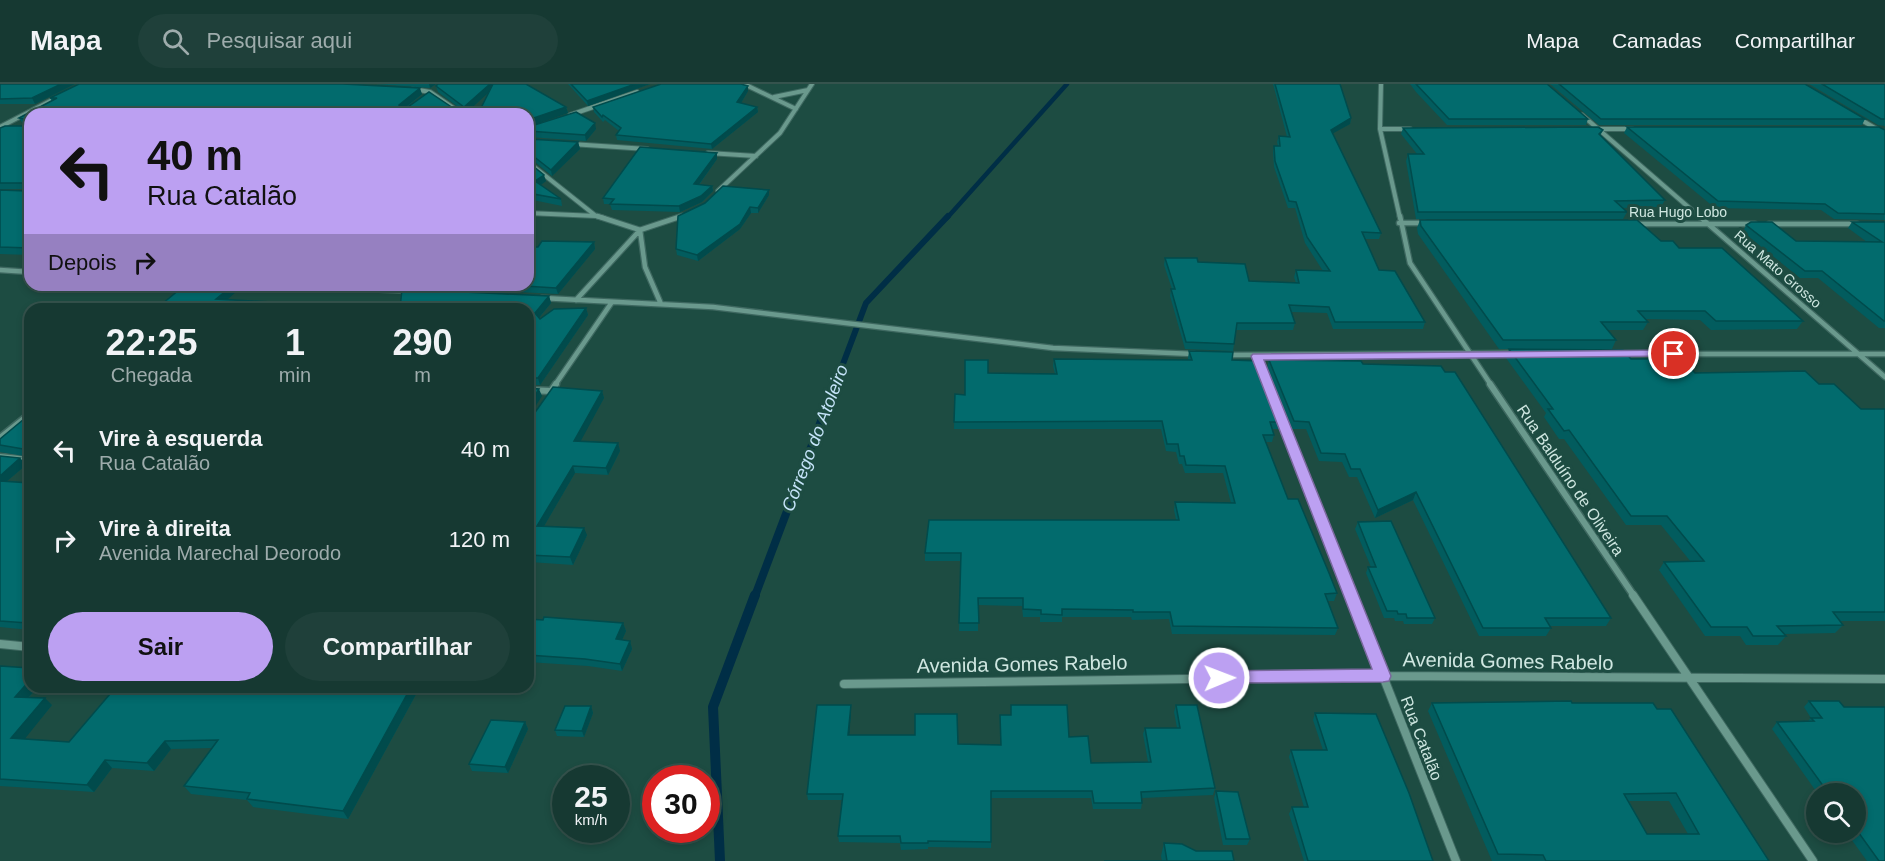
<!DOCTYPE html>
<html lang="pt">
<head>
<meta charset="utf-8">
<style>
	body { margin:0; font-family:Arial,sans-serif; background:#1f403a; color:#f1f3f6; height:100vh; display:flex; flex-direction:column; font-size:22px; white-space:nowrap }
	* { box-sizing:border-box; margin:0 }
	p { font-size:20px; color:#9eacac }
	.icon { flex:none; width:33px; height:33px; fill:none; stroke:currentColor; stroke-width:2; stroke-linecap:round; stroke-linejoin:round }
	.map { position:relative; flex:1; overflow:hidden }
	.panel { position:absolute; left:24px; top:219px; width:510px; height:390px; display:flex; flex-direction:column; background:#163932; border-radius:18px; box-shadow:0 3px 9px #0003,0 0 0 2px #35534d }
	.panel>* { flex:none }
	.hud { position:absolute; left:24px; top:24px; width:510px; height:183px; border-radius:18px; box-shadow:0 3px 9px #0003,0 0 0 2px #35534d; background:#bca0f2; color:#111; overflow:hidden }
	.controls { position:absolute; left:1806px; top:699px; display:grid; gap:12px }
	.controls a { display:grid; place-items:center; width:60px; height:60px; border-radius:50%; background:#163932; box-shadow:0 3px 9px #0003,0 0 0 2px #35534d; font-size:30px }
	.speed { position:absolute; left:552px; top:681px; display:flex; gap:12px; font-size:30px; font-weight:700; text-align:center }
	.speed>* { display:grid; place-content:center; width:78px; height:78px; border-radius:50%; background:#163932; box-shadow:0 3px 9px #0003,0 0 0 2px #35534d; line-height:1 }
	.speed small { font-size:15px; font-weight:400 }
	.speed .limit { border:9px solid #d22; background:#fff; color:#111 }
	.pin { position:absolute; display:grid; place-items:center; width:51px; height:51px; color:#fff; margin:-26px; border:3px solid #fff; border-radius:50%; box-shadow:0 2px 6px #0007 }
	.me { position:absolute; width:66px; margin:-33px; rotate:89deg; stroke-linejoin:round; filter:drop-shadow(0 0 4px #0008) }
	.turn { display:flex; align-items:center; gap:21px; height:126px; padding:0 24px; font-size:27px }
	.turn .icon { width:78px; height:78px; stroke-width:2.5 }
	.turn b { display:block; font-size:42px; line-height:51px }
	.then { display:flex; align-items:center; height:57px; padding:0 24px; background:#0003; gap:12px; font-size:22px }
	.eta { display:flex; justify-content:space-evenly; align-items:center; height:102px; text-align:center }
	.eta b { font-size:36px; font-weight:600; line-height:42px }
	.action { display:flex; gap:12px; margin-top:auto; padding:12px 24px }
	.action a { flex:1; height:69px; border-radius:36px; background:#bca0f2; color:#111; font-size:24px; font-weight:600; line-height:69px; text-align:center }
	.action a+a { background:#1f403a; color:#f1f3f6 }
	ul { padding:0; list-style:none }
	li { display:flex; align-items:center; gap:18px; height:90px; padding:0 24px }
	li div { flex:1 }
	li b { display:block; font-size:22px }
	li em { font-style:normal }
	header { display:flex; align-items:center; gap:36px; box-sizing:border-box; height:84px; padding:0 30px; background:#163932; border-bottom:2px solid #35534d }
	header strong { font-size:28px }
	nav { display:flex; gap:33px; margin-inline-start:auto; font-size:21px }
	.search { width:420px; height:54px; background:#1f403a; display:flex; align-items:center; gap:15px; box-sizing:border-box; padding:0 21px; border-radius:33px; color:#9eacac; font-size:22px }
	.map>svg:first-child { display:block }
</style>
</head>
<body>
<header>
<strong>Mapa</strong>
<div class="search"><svg class="icon" aria-label="search" viewBox="0 0 24 24"><circle cx="10" cy="10" r="6"/><path d="M15 15l6 6"/></svg>Pesquisar aqui</div>
<nav><a>Mapa</a><a>Camadas</a><a>Compartilhar</a></nav>
</header>
<div class="map">
<svg width="1885" height="777" viewBox="0 0 1885 777">
	<rect width="100%" height="100%" fill="#1d4c42"/>
	<g fill="none" stroke-linecap="round" stroke-linejoin="round">
		<path stroke="#002e46" stroke-width="4.5" d="M947 134 1067 0"/>
		<path stroke="#002e46" stroke-width="6" d="M835 301 866 219 948 132"/>
		<path stroke="#002e46" stroke-width="8" d="M755 512 835 300"/>
		<path stroke="#002e46" stroke-width="10" d="M720 777 713 623 755 511"/>
		<g stroke="#3e6860" stroke-width="6">
			<path id="minor-far3" d="M744 0 796 25
				M1381 0 1380 45 1400 134
				M413 5 430 8 462 30
				M774 13 808 6
				M570 31 637 8
				M1582 31 1701 134
				M1858 34 1885 50
				M0 43 58 13
				M1380 45H1410
				M1595 45H1632
				M571 60 647 65
				M708 69 756 72
				M528 78 596 132 604 134
				M718 107 780 49 812 0
				M528 129 596 132
				M677 134 683 132"/>
		</g>
		<g stroke="#3e6860" stroke-width="7">
			<path id="minor-far2" d="M597 132 640 146
				M1400 132 1410 179 1491 301
				M1699 132 1885 293
				M1399 139H1425
				M1634 140H1755
				M1769 140H1857
				M640 146 645 183 661 220
				M0 186 30 188
				M287 201 409 207
				M542 214 713 223 1053 264 1194 270
				M576 216 640 146 682 132
				M1619 270H1885
				M1226 271 1515 269
				M1263 287 1269 301
				M555 301 612 218"/>
		</g>
		<g stroke="#3e6860" stroke-width="9">
			<path id="minor-far1" d="M1268 300 1352 512
				M1490 300 1634 512
				M528 306 551 307
				M550 309 556 300
				M0 354 30 330
				M0 373 30 376"/>
		</g>
		<g stroke="#3e6860" stroke-width="10">
			<path id="minor" d="M1351 511 1456 777
				M1633 511 1813 777
				M0 560 30 563
				M844 600 1383 592 1885 595"/>
		</g>
		<use href="#minor-far3" stroke="#6a998d" stroke-width="4"/>
		<use href="#minor-far2" stroke="#6a998d" stroke-width="4.5"/>
		<use href="#minor-far1" stroke="#6a998d" stroke-width="6"/>
		<use href="#minor" stroke="#6a998d" stroke-width="8"/>
	</g>
	<path fill="#025c5e" fill-rule="evenodd" d="M0 0H75L35 20H0Z
		M375 0H436L430 4Z
		M526 0 566 23 568 29 479 30V28L489 8 466 29 438 8 436 2Z
		M568 0H650L588 22Z
		M1273 0H1340L1351 34 1350 40 1333 49 1381 149 1379 155H1365L1379 186 1425 238 1423 245H1333L1327 229 1291 228 1295 239 1293 246H1236L1233 267 1185 265 1170 212 1171 205H1172L1164 181 1165 174 1198 178 1249 197 1296 199 1294 193 1296 186 1323 187 1305 159 1295 124H1288L1274 83 1273 68 1274 62H1278L1277 58 1279 52 1287 53Z
		M1410 0H1547L1588 35 1586 41H1447L1416 8Z
		M1550 0H1805L1865 35 1862 41H1599Z
		M1809 0H1885V42L1878 41Z
		M748 2V7L741 19 757 23 758 28 712 65 617 56 616 51 619 47 605 36 603 38 594 28 593 23Z
		M422 10 401 28H459L30 30V171L0 170V106L26 107 28 105H0V44L29 42V41L23 40 19 34 52 17 50 14Z
		M528 43 596 45 586 57 528 53Z
		M1627 43 1885 46V136L1834 135 1821 126 1715 124 1624 49Z
		M1403 44 1603 46 1600 52 1665 116 1661 123 1622 124 1627 128 1623 135H1416L1406 77 1408 70H1417L1401 50Z
		M528 55 578 58 580 65 552 92 530 74 528 75Z
		M717 69V75L699 101 712 102 713 107 702 118 680 128 612 126 610 120H604L603 114Z
		M528 78 546 97 540 101 561 115 562 122 528 115Z
		M769 106V111L758 129H751L740 145 698 177 677 171 676 165Z
		M1420 136 1661 157 1679 164 1803 237 1797 245 1711 246 1700 236 1646 235 1648 238 1643 246H1608L1616 256 1612 265H1499L1418 150 1417 144Z
		M1852 138H1885V244H1879L1818 194H1800L1743 148 1746 141 1796 157 1867 158 1848 144Z
		M594 158 595 165 558 210 375 201H528L538 163Z
		M549 212 551 219 539 234 540 235 586 224 588 231 540 301H528V225Z
		M1509 265 1631 275 1695 289 1819 300 1861 325H1885V537H1840L1843 541 1835 549 1784 550 1786 552 1778 561H1746L1740 552H1705L1659 486 1664 478H1691L1661 441H1626L1564 355H1559L1544 333 1546 329 1506 274Z
		M1189 267 1232 276 1282 338 1280 345H1272L1274 351 1272 358H1266L1288 415 1337 509 1334 517H1328L1338 544 1335 551 1172 550 1169 535 1132 536 1131 533H1062V538H1040V533H1023L1022 522 978 521V547H959L961 477H925V469L1176 436 1174 426 1175 418 1231 419 1223 389H1185L1182 380H1179L1176 368 1166 367 1161 345H954L955 310 965 311 988 289 1055 290 1053 282 1054 275 1188 276V274Z
		M1269 276 1363 280 1611 534 1606 542H1550L1551 544 1546 552H1479L1413 416 1375 434 1357 393H1349L1342 378 1319 377 1306 345H1292L1267 284Z
		M602 307 604 314 580 357 618 359 620 367 608 391 575 389 544 442 587 451 573 481 530 478 528 483V337Z
		M30 330V373L0 368V355Z
		M0 372 20 374 26 381 7 397 30 399V546L0 543Z
		M1358 438 1435 534 1432 540H1404L1403 537H1395L1394 534H1384L1366 489 1368 483H1371L1355 445Z
		M528 535 623 539 626 547 622 556 630 557 632 565 622 587 588 582 528 578Z
		M0 582 30 603H38L29 613 52 621 24 655 69 658 420 603 348 735 253 723 247 716 191 710 184 702 212 664 171 665 154 687 112 684 94 708 0 702Z
		M1809 617 1844 623 1885 777H1867L1846 748H1856V710H1818L1772 645 1777 638 1808 637 1811 634 1804 623Z
		M1432 619H1572L1769 777H1492L1428 627ZM1629 717H1669L1688 750H1647Z
		M1011 621 1069 653 1091 679 1148 678 1143 650 1145 644H1177L1174 628 1176 621 1215 704 1213 711 1142 714V719L1141 725H1093L1091 714H991V764L928 763V765L901 766 900 759 839 758 838 752 842 716H808L807 710 851 627 849 651H915L958 660 1001 661 1000 631H1011Z
		M591 622 593 629 584 653 557 652 555 646Z
		M1315 629 1433 777H1304L1289 730 1292 723H1304L1289 673 1291 666H1323L1313 636Z
		M525 638 528 645 508 689 472 687 469 680Z
		M1216 707 1250 755 1247 761H1223L1214 714Z
		M1164 759 1196 767 1234 777H1162L1161 772Z"/>
	<path fill="#014b4c" d="M61 0H75L35 20 32 14Z
		M429 0H436L430 4Z
		M490 0H498L466 29 464 23Z
		M635 0H650L588 22 587 17Z
		M748 2V7L738 24 737 18Z
		M420 4 422 10 401 27 399 21Z
		M566 23 568 29 528 43V36Z
		M757 23 758 28 712 65 711 60Z
		M1351 34 1350 40 1330 51 1331 46Z
		M595 39 596 45 586 57 585 51Z
		M578 58 580 65 552 92 551 86Z
		M717 69V75L695 106 694 100Z
		M544 91 546 97 537 104 535 97Z
		M712 102 713 107 702 118 680 128 679 122Z
		M769 106V111L758 129V124Z
		M750 123 751 129 740 145 698 177 697 171Z
		M594 158 595 165 558 210 556 204Z
		M233 201H244L220 222 216 215Z
		M549 212 551 219 537 236 535 229Z
		M586 224 588 231 540 301 538 294Z
		M539 305 542 312 528 334V323Z
		M602 307 604 314 577 364 574 357Z
		M618 359 620 367 608 391 606 384Z
		M20 374 26 381 0 403V392Z
		M573 382 575 389 540 449 537 442Z
		M1416 408 1413 416 1375 434 1378 426Z
		M584 444 587 451 573 481 570 473Z
		M528 472 530 478 528 483Z
		M623 539 626 547 619 563 616 555Z
		M630 557 632 565 622 587 620 580Z
		M30 596V603H38L22 620 15 613Z
		M411 603H420L348 735 343 727Z
		M45 614 52 621 19 662 11 654Z
		M851 621V627L849 658 848 651Z
		M591 622 593 629 584 653 582 647Z
		M525 638 528 645 508 689 505 683Z
		M165 657 171 665 154 687 147 679Z
		M105 676 112 684 94 708 87 701Z"/>
	<path fill="#026b6d" stroke="#014b4c" stroke-width="1.5" fill-rule="evenodd" d="M0 0H61L32 14 0 15Z
		M79 0H343L420 4 399 21 401 28 429 8 459 28 457 30H30V103L26 99H0V44L5 42H29V36L19 34 57 14H50Z
		M438 0H490L464 23 436 2Z
		M493 0H526L566 23 528 36V30H481L479 28Z
		M571 0H635L587 17Z
		M661 0H741L748 2 737 18 757 23 711 60 616 51 621 44 603 31 602 33 593 23Z
		M1275 0H1340L1351 34 1331 46 1381 149 1362 148 1379 186 1395 187 1425 238H1335L1329 223 1289 221 1295 239H1237L1234 260 1186 258 1171 205H1175L1165 174H1197L1198 178 1245 180 1249 197 1299 199 1296 186 1330 187 1307 153 1296 118 1289 117 1275 77 1274 62H1280L1279 52 1290 53Z
		M1416 0H1547L1588 35H1449Z
		M1559 0H1805L1865 35H1601Z
		M1822 0H1885V35H1881Z
		M576 28 595 39 585 51 528 47V43Z
		M1598 43 1603 46 1599 50 1665 116 1615 117 1627 128H1418L1408 70H1424L1403 44Z
		M1627 43H1879L1885 46V130L1838 129 1825 120 1718 117Z
		M528 55 578 58 551 86 528 68Z
		M640 63 717 69 694 100 712 102 701 112 679 122 610 120 614 115 603 114Z
		M528 78 544 91 535 97 561 115 528 109Z
		M723 102 769 106 758 124 750 123 740 140 697 171 676 165 678 132 705 119Z
		M30 103V164L0 163V106L26 107Z
		M1420 136H1637L1661 157H1673L1679 164H1722L1803 237H1716L1705 227H1638L1648 238H1601L1616 256H1503L1421 142Z
		M1751 138H1772L1796 157 1882 158 1852 138H1885V237H1884L1822 187H1805L1746 141Z
		M542 157 594 158 556 204 506 201H528V163H538Z
		M185 201H233L216 215 398 225H156Z
		M402 205 549 212 535 229 540 235 554 225 586 224 538 294H528V225H400Z
		M1509 265 1623 266 1631 275H1682L1695 289 1805 287 1819 300H1834L1861 325H1885V528H1833L1843 541 1777 542 1786 552H1753L1747 543H1711L1664 478 1704 477 1667 432H1631L1569 346 1564 347 1548 325H1553Z
		M1189 267 1233 268 1232 276 1259 277 1282 338H1270L1274 351H1263L1288 415H1298L1329 489 1337 509 1325 510 1338 544 1173 542 1170 528H1133V526L1062 525V531L1041 530V526L1023 525V514H978L979 539H959L961 469H925L929 436H1179L1175 418 1235 419 1225 382 1186 381 1184 372H1180L1178 360H1167L1162 337 954 338 955 310 965 311V276H988V289L1057 290 1054 275 1192 276Z
		M1269 276 1361 277 1363 280 1441 282 1445 288H1455L1611 534H1545L1551 544H1483L1416 408 1378 426 1360 385H1351L1345 370 1321 369 1309 338 1294 337Z
		M553 303 602 307 574 357 618 359 606 384 573 382 537 442 584 444 570 473 528 471V337H529Z
		M528 304 539 305 528 323Z
		M30 330V365L29 366 0 361V355Z
		M0 372 20 374 0 392Z
		M0 397 30 399V537L28 539 0 537Z
		M1391 437 1435 534H1407L1406 530H1398L1397 527H1387L1368 483H1376L1358 438Z
		M544 533 623 539 616 555 630 557 620 580 585 575 528 571V535L543 536Z
		M0 582 30 584V596L15 613 45 614 11 654 69 658 116 603H411L343 727 247 715 250 709 184 702 218 656 165 657 147 679 105 676 87 701 0 695Z
		M1571 617 1572 619H1653L1657 625H1671L1769 777H1546L1543 771 1498 770 1432 619ZM1676 709 1699 750H1647L1624 710Z
		M1809 617H1839L1844 623H1885V777H1879L1856 745V710H1829L1777 638 1814 637 1811 634H1822Z
		M817 621H851L848 651H915V630H957L958 660 1001 661 1000 631H1011V621H1067L1069 653 1088 652 1091 679 1151 678 1145 644H1180L1176 621H1197L1215 704 1141 708 1142 719H1094L1092 707H991V758L928 757V759H901L900 752H838L843 710H807Z
		M565 622H591L582 647 555 646Z
		M1315 629 1376 630 1409 709 1433 777H1308L1292 723H1308L1291 666H1327Z
		M491 636 525 638 505 683 469 680Z
		M1216 707 1238 708 1250 755H1226Z
		M1164 759 1182 760 1196 767H1232L1234 777H1104H1167Z"/>
	<path fill="#bca0f2" stroke="#7a689d" stroke-width="1.5" d="M1674 266 1680 270 1679 272 1264 276 1391 592 1389 597 1383 598 1213 599 1210 594 1213 589 1219 587 1372 585 1251 272 1253 270Z"/>
	<g text-anchor="middle" stroke-width="6" stroke-linejoin="round" paint-order="stroke">
		<g font-size="14" fill="#cfe7e1" stroke="#1d4c42">
			<text x="1678" y="133">Rua Hugo Lobo</text>
			<text transform="translate(1778 185) rotate(41)" y="5">Rua Mato Grosso</text>
		</g>
		<g font-size="16" fill="#cfe7e1" stroke="#1d4c42">
			<text transform="translate(1571 396) rotate(56)" y="6">Rua Balduíno de Oliveira</text>
			<text transform="translate(1422 654) rotate(69)" y="6">Rua Catalão</text>
		</g>
		<g font-size="18" font-style="italic" fill="#c5e4f9" stroke="#1d4c42">
			<text transform="translate(815 354) rotate(-69)" y="6">Córrego do Atoleiro</text>
		</g>
		<g font-size="20" fill="#cfe7e1" stroke="#1d4c42">
			<text transform="translate(1508 577) rotate(1)" y="7">Avenida Gomes Rabelo</text>
			<text transform="translate(1022 580) rotate(-1)" y="7">Avenida Gomes Rabelo</text>
		</g>
	</g>
</svg>
<div class="controls">
<a><svg class="icon" aria-label="search" viewBox="0 0 24 24"><circle cx="10" cy="10" r="6"/><path d="M15 15l6 6"/></svg></a>
</div>
<div class="speed"><div>25<small>km/h</small></div><div class="limit">30</div></div>
<div class="pin" style="left:1674px;top:270px;background:#d93025"><svg class="icon" aria-label="arrive" viewBox="0 0 24 24"><path d="M6 21V4h12l-3 4 3 4H6"/></svg></div>
<svg class="me" style="left:1219px;top:594px" viewBox="-20 -20 40 40"><circle r="17" fill="#bca0f2" stroke="#fff" stroke-width="3"/><path d="M0-11L8 9 0 5-8 9z" fill="#fff"/></svg>
<div class="hud">
<div class="turn"><svg class="icon" aria-label="left" viewBox="0 0 24 24"><path d="M17 20v-9H6M10 6l-5 5 5 5"/></svg><div><b>40 m</b>Rua Catalão</div></div>
<div class="then">Depois<svg class="icon" aria-label="right" viewBox="0 0 24 24"><path d="M7 20v-9h11M14 6l5 5-5 5"/></svg></div>
</div>
<section class="panel">
<div class="eta">
<div><b>22:25</b><p>Chegada</p></div>
<div><b>1</b><p>min</p></div>
<div><b>290</b><p>m</p></div>
</div>
<ul>
<li><svg class="icon" aria-label="left" viewBox="0 0 24 24"><path d="M17 20v-9H6M10 6l-5 5 5 5"/></svg><div><b>Vire à esquerda</b><p>Rua Catalão</p></div><em>40 m</em></li>
<li><svg class="icon" aria-label="right" viewBox="0 0 24 24"><path d="M7 20v-9h11M14 6l5 5-5 5"/></svg><div><b>Vire à direita</b><p>Avenida Marechal Deorodo</p></div><em>120 m</em></li>
</ul>
<div class="action"><a>Sair</a><a>Compartilhar</a></div>
</section>
</div>
</body>
</html>
